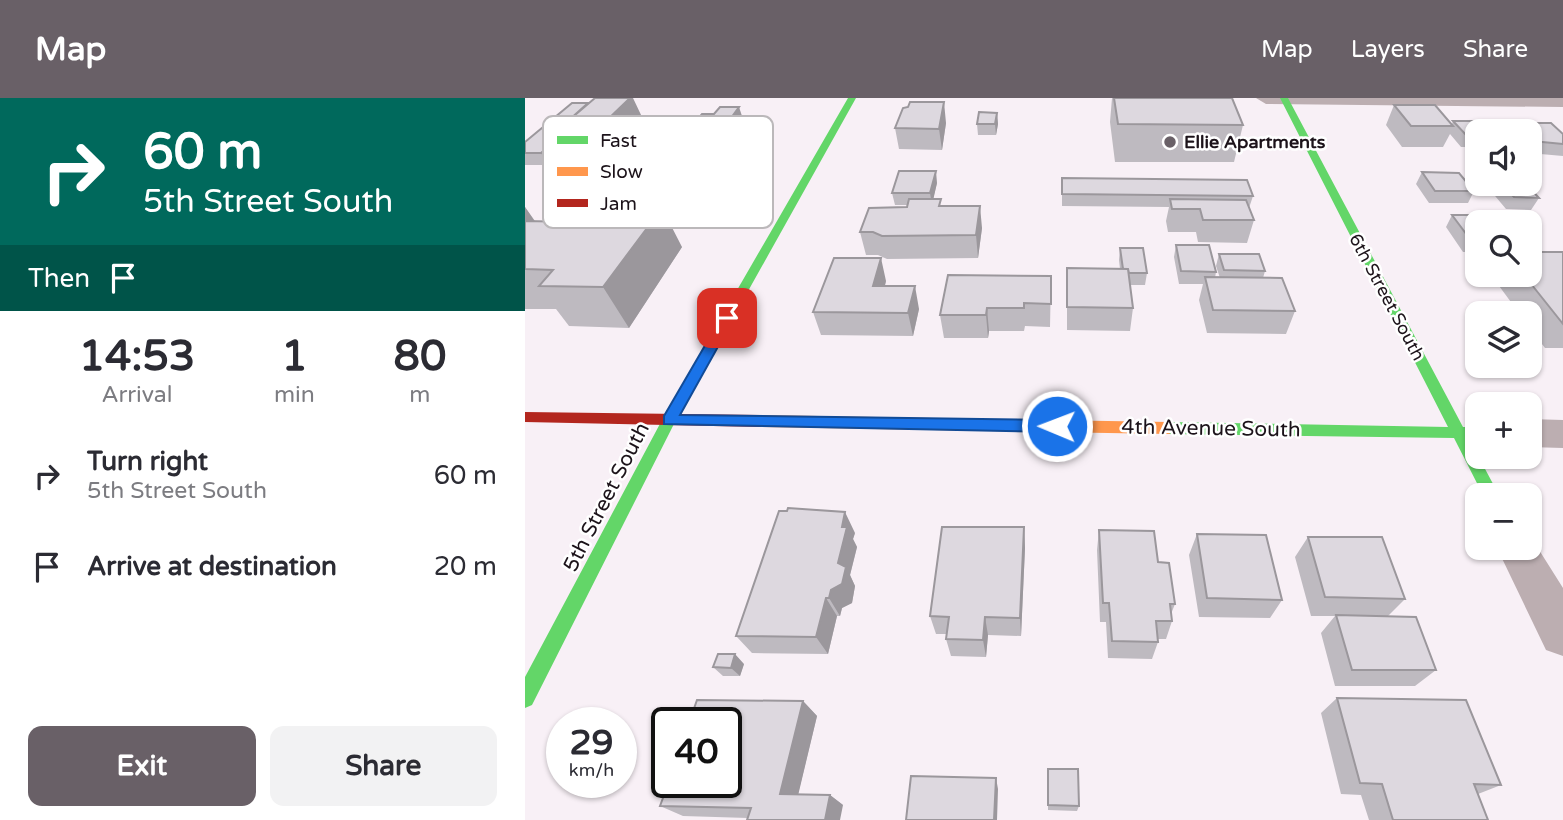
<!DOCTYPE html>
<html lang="en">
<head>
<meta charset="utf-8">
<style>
	body { margin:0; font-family:"Varela Round",sans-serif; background:#f2f2f3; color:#2b2b33; height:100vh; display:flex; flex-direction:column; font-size:26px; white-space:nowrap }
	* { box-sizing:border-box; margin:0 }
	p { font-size:23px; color:#7c7c81 }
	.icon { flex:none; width:38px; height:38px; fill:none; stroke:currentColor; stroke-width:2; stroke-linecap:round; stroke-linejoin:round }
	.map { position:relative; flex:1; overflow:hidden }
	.details { display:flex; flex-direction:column; background:#fff; width:525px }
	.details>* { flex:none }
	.hud { background:#00695c; color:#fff; overflow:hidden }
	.tools { position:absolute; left:940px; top:21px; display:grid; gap:14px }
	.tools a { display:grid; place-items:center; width:77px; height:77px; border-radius:14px; background:#fff; box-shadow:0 2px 5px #0004; font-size:35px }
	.speed { position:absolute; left:21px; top:609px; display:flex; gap:14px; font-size:35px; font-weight:700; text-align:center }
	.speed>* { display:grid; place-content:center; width:91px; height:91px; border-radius:50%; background:#fff; box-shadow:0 2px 5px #0004; line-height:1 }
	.speed small { font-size:18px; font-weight:400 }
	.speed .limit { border:4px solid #111; border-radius:10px; background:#fff; color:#111 }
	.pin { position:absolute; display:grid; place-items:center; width:60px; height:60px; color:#fff; margin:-30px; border-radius:14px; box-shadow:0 4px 10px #0006 }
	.me { position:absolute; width:77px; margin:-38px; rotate:271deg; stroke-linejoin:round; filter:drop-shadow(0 0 5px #0008) }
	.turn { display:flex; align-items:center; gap:24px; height:147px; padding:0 28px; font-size:32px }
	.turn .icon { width:91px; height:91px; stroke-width:2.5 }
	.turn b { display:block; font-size:49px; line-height:60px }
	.then { display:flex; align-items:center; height:66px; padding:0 28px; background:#0003; gap:14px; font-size:26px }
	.eta { display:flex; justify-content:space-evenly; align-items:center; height:119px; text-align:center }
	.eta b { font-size:42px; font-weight:700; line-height:49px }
	.cta { display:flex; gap:14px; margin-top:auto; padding:14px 28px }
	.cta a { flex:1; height:80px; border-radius:14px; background:#696067; color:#fff; font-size:28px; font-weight:700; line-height:80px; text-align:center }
	.cta a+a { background:#f2f2f3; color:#2b2b33 }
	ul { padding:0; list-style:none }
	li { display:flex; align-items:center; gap:21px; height:91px; padding:0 28px }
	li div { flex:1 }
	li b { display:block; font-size:26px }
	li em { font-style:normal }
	header { display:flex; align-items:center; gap:42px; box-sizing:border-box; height:98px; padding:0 35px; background:#696067; color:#fff }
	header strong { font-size:33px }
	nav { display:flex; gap:38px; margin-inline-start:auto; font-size:24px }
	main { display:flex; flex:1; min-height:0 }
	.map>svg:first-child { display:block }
</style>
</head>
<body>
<header>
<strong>Map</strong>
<nav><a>Map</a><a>Layers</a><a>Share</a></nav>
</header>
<main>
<section class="details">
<div class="hud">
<div class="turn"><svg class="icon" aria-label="right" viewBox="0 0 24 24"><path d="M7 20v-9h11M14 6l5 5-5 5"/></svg><div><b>60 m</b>5th Street South</div></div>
<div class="then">Then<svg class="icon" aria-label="arrive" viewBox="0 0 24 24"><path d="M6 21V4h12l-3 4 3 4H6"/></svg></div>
</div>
<div class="eta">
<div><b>14:53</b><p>Arrival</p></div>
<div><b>1</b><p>min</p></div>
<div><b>80</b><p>m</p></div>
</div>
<ul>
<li><svg class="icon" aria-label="right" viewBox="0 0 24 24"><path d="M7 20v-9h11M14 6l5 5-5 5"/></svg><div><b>Turn right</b><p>5th Street South</p></div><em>60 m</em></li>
<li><svg class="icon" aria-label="arrive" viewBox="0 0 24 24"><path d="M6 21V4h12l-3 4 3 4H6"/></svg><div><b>Arrive at destination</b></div><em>20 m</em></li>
</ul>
<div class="cta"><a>Exit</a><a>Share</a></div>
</section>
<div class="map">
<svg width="1038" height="722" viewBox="0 0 1038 722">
	<rect width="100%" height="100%" fill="#f8f0f6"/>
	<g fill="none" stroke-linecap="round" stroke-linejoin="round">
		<path fill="#bcaeb1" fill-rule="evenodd" d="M731 0H1038V9L741 6Z
			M1004 321 1038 322V350L1004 349Z
			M1004 436 1038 490V558L1021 552 972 450H1004Z"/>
		<path fill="#63d668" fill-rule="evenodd" d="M323 0H331L151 322 7 607 0 610V579L137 322Z
			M755 0H763L938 329H952V341H944L974 397H958L929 340 644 336 636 330 644 324 923 329Z"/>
		<path fill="#ff974d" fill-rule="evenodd" d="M235 317 644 324 652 330 644 336 235 329 228 323Z"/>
		<path fill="#b3261e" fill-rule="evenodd" d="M0 314 235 317 242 323 235 329 0 324Z"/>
	</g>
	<path fill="#bebac0" d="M587 0H707L718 27 709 64H590L585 24Z
		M47 5 117 19 91 45 55 44 53 40 23 67H0V44Z
		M869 7 927 26 928 23 952 33V49H936L925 36 918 49H877L861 27Z
		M472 15 473 26 471 37H453L452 26Z
		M218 21 200 47 166 46 161 35Z
		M421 25 417 52 374 51 370 30Z
		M988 25 1038 36V58L1004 55V33H984Z
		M174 59 183 81 173 95 118 98 116 94H99L87 72Z
		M897 74 949 93 943 105H904L891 86Z
		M537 80 728 98 724 110 729 122 722 145 673 144 671 134H643L641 123 644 109 537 108Z
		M412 85 408 101 417 108 457 130 453 160 362 161 353 157H341L335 134 382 109V107H370L367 95Z
		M960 86H1001L1014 100 1006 112 981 111Z
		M0 109 10 123 157 149 104 230 44 228 31 211H0Z
		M927 117 952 124V154H938L921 129Z
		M651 147 691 174 690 180H695L691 168 694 156 740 173 738 180 770 213 761 236 682 235 674 202 678 186H654L649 159Z
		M595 150 622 175 620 187H605L608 210 605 233 542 232V170L595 171 594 162Z
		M1038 154V250H1020L1004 229V215H994L966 177H1004Z
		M526 178 525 229 500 228 499 233H464L463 240H419L415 217Z
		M361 183 360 188 394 211 388 238 296 237 288 214Z
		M499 429 500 450 496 538 463 537 461 559 426 558 421 541V536H411L405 518Z
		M574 432 633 464 650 506 646 516 647 523 641 541H633V544L627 561 583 560 581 524H575L572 452Z
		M330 435 328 441 332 449 325 477 330 488 327 505 317 510 315 518H312L303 556 227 555 211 538Z
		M672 436 757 502 745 520 674 519 664 457Z
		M783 439 880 501 863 518 911 572 890 588H810L796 535 810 518H786L770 459Z
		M219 566 215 578H198L188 569Z
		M812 600 976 687 953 696 963 722H844L836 697 816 696 796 615Z
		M278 603 292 618 273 696 305 697 318 707 223 720 158 718 135 708Z
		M523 671 554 708 552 713 523 712Z"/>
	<path fill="#9b979c" d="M105 0H108L117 19 91 45 80 24Z
		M419 4 421 25 417 52 414 31Z
		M214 9 218 21 200 47 195 35Z
		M472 15 473 26 471 37 470 26Z
		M46 29 53 40 23 67 16 55Z
		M174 59 183 81 173 95 163 73Z
		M411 73 412 85 407 107 405 95Z
		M455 108 457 130 453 160 451 137Z
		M0 109 26 147 0 145Z
		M137 110 157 149 104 230 78 189Z
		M356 160 361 183 353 211 348 188Z
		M390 188 394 211 388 238 383 215Z
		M462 210 464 233 463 240 461 217Z
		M320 414 330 435 328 441 332 449 325 477 330 488 327 505 317 510 315 518 304 500 313 465 317 429Z
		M499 429 500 450 496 538 495 520Z
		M301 500 312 518 303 556 291 539Z
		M460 519 463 537 461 559 458 542Z
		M210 556 219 566 215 578 206 570Z
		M278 603 292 618 271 706 255 696Z
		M471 680 473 691 472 722H469Z
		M305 697 318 707 315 722H300Z"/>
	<path fill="#ddd8df" stroke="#9b979c" stroke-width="2" d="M70 0H105L80 24 43 23Z
		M589 0H707L718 27 593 26Z
		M385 4H419L414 31 370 30 378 10 383 9Z
		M47 5H63L43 23 46 29 16 55H0V44Z
		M869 7H910L928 28H886Z
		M195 9H214L195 35H161L177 16H189Z
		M454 14 472 15 470 26H452Z
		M928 23H958L968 33H952V38H942Z
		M988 25H1026L1038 36V46L1007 43 1004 40V33H997Z
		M374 73H411L405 95H367Z
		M897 74 934 75 949 93H910Z
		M537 80 722 82 728 98 537 96Z
		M977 86H1001L1014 100 989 99Z
		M384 101H416L414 108H455L451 137 357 138 348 134H335L344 110 382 109Z
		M645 101 721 102 729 122H678L675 111H647Z
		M65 108 137 110 78 189 14 188 28 172 0 171V123L50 124Z
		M927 117H968L974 124H952V141H945Z
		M651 147H684L691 174 656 173Z
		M595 150H618L622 175H604L603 171H598Z
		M1004 154H1038V226L999 177H1004Z
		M694 156H734L740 173 699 172Z
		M309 160H356L348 188H390L383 215 288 214Z
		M542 170 603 171 608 210 542 209Z
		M423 177 526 178V206L499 205V210H462L461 217H415Z
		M680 179 757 180 770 213 688 212Z
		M263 410 320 414 317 429H322L313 465 321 469 317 486 306 492 304 500H301L291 539 211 538 254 413H262Z
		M417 429H499L495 520 460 519 458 542 421 541 424 519 405 518Z
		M574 432 629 433 633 464 644 465 650 506H645L647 523H631L633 544 587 543 584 505H578Z
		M672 436 741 437 757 502 682 500Z
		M783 439H857L880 501 800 499Z
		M811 517 891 519 911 572H827Z
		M193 556H210L206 570 188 569Z
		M812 600 941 602 976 687 949 686 963 722H868L857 686 835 685Z
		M172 602 278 603 255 696 305 697 300 722H222L226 710 135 708 144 684H201V625H164Z
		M523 671H553L554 708 523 707Z
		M386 678 471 680 469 722H381Z"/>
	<path fill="#1a73e8" stroke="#114b97" stroke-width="2" d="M202 216 209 220 155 317 532 322 539 328 532 334 139 326V318L196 220Z"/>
	<circle fill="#696067" stroke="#fff" stroke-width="2.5" cx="645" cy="44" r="7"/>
	<g text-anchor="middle" stroke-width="5" stroke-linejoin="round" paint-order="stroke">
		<g font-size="18" font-weight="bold" fill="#1c131a" stroke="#fff" text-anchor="start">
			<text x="659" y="50">Ellie Apartments</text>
		</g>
		<g font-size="18" fill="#1c131a" stroke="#fff">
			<text transform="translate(862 199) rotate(62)" y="6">6th Street South</text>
		</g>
		<g font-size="21" fill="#1c131a" stroke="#fff">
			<text transform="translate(686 330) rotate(1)" y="7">4th Avenue South</text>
			<text transform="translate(81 399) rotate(-63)" y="7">5th Street South</text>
		</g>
	</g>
	<rect x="18" y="18" width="230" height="112" rx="10" fill="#fff" stroke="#bbb8ba" stroke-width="2"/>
	<rect x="32" y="38" width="31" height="8" fill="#63d668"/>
	<rect x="32" y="69" width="31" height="9" fill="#ff974d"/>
	<rect x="32" y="101" width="31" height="8" fill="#b3261e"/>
	<g font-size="19" fill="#1c131a">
		<text x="75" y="49">Fast</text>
		<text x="75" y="80">Slow</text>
		<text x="75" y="112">Jam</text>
	</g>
</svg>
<div class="tools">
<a><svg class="icon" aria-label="sound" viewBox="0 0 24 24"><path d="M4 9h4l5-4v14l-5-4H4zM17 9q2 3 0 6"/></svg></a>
<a><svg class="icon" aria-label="search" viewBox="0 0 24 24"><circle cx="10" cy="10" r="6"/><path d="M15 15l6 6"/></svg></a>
<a><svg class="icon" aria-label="layers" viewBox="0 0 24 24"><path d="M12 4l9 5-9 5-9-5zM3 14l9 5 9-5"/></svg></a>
<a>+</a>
<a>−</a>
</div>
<div class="speed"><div>29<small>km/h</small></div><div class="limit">40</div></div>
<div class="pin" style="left:202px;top:220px;background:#d93025"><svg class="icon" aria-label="arrive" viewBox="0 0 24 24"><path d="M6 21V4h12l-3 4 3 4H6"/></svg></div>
<svg class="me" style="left:532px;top:328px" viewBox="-20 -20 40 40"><circle r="17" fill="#1a73e8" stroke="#fff" stroke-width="3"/><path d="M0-11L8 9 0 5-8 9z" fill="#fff"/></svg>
</div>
</main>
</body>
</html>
